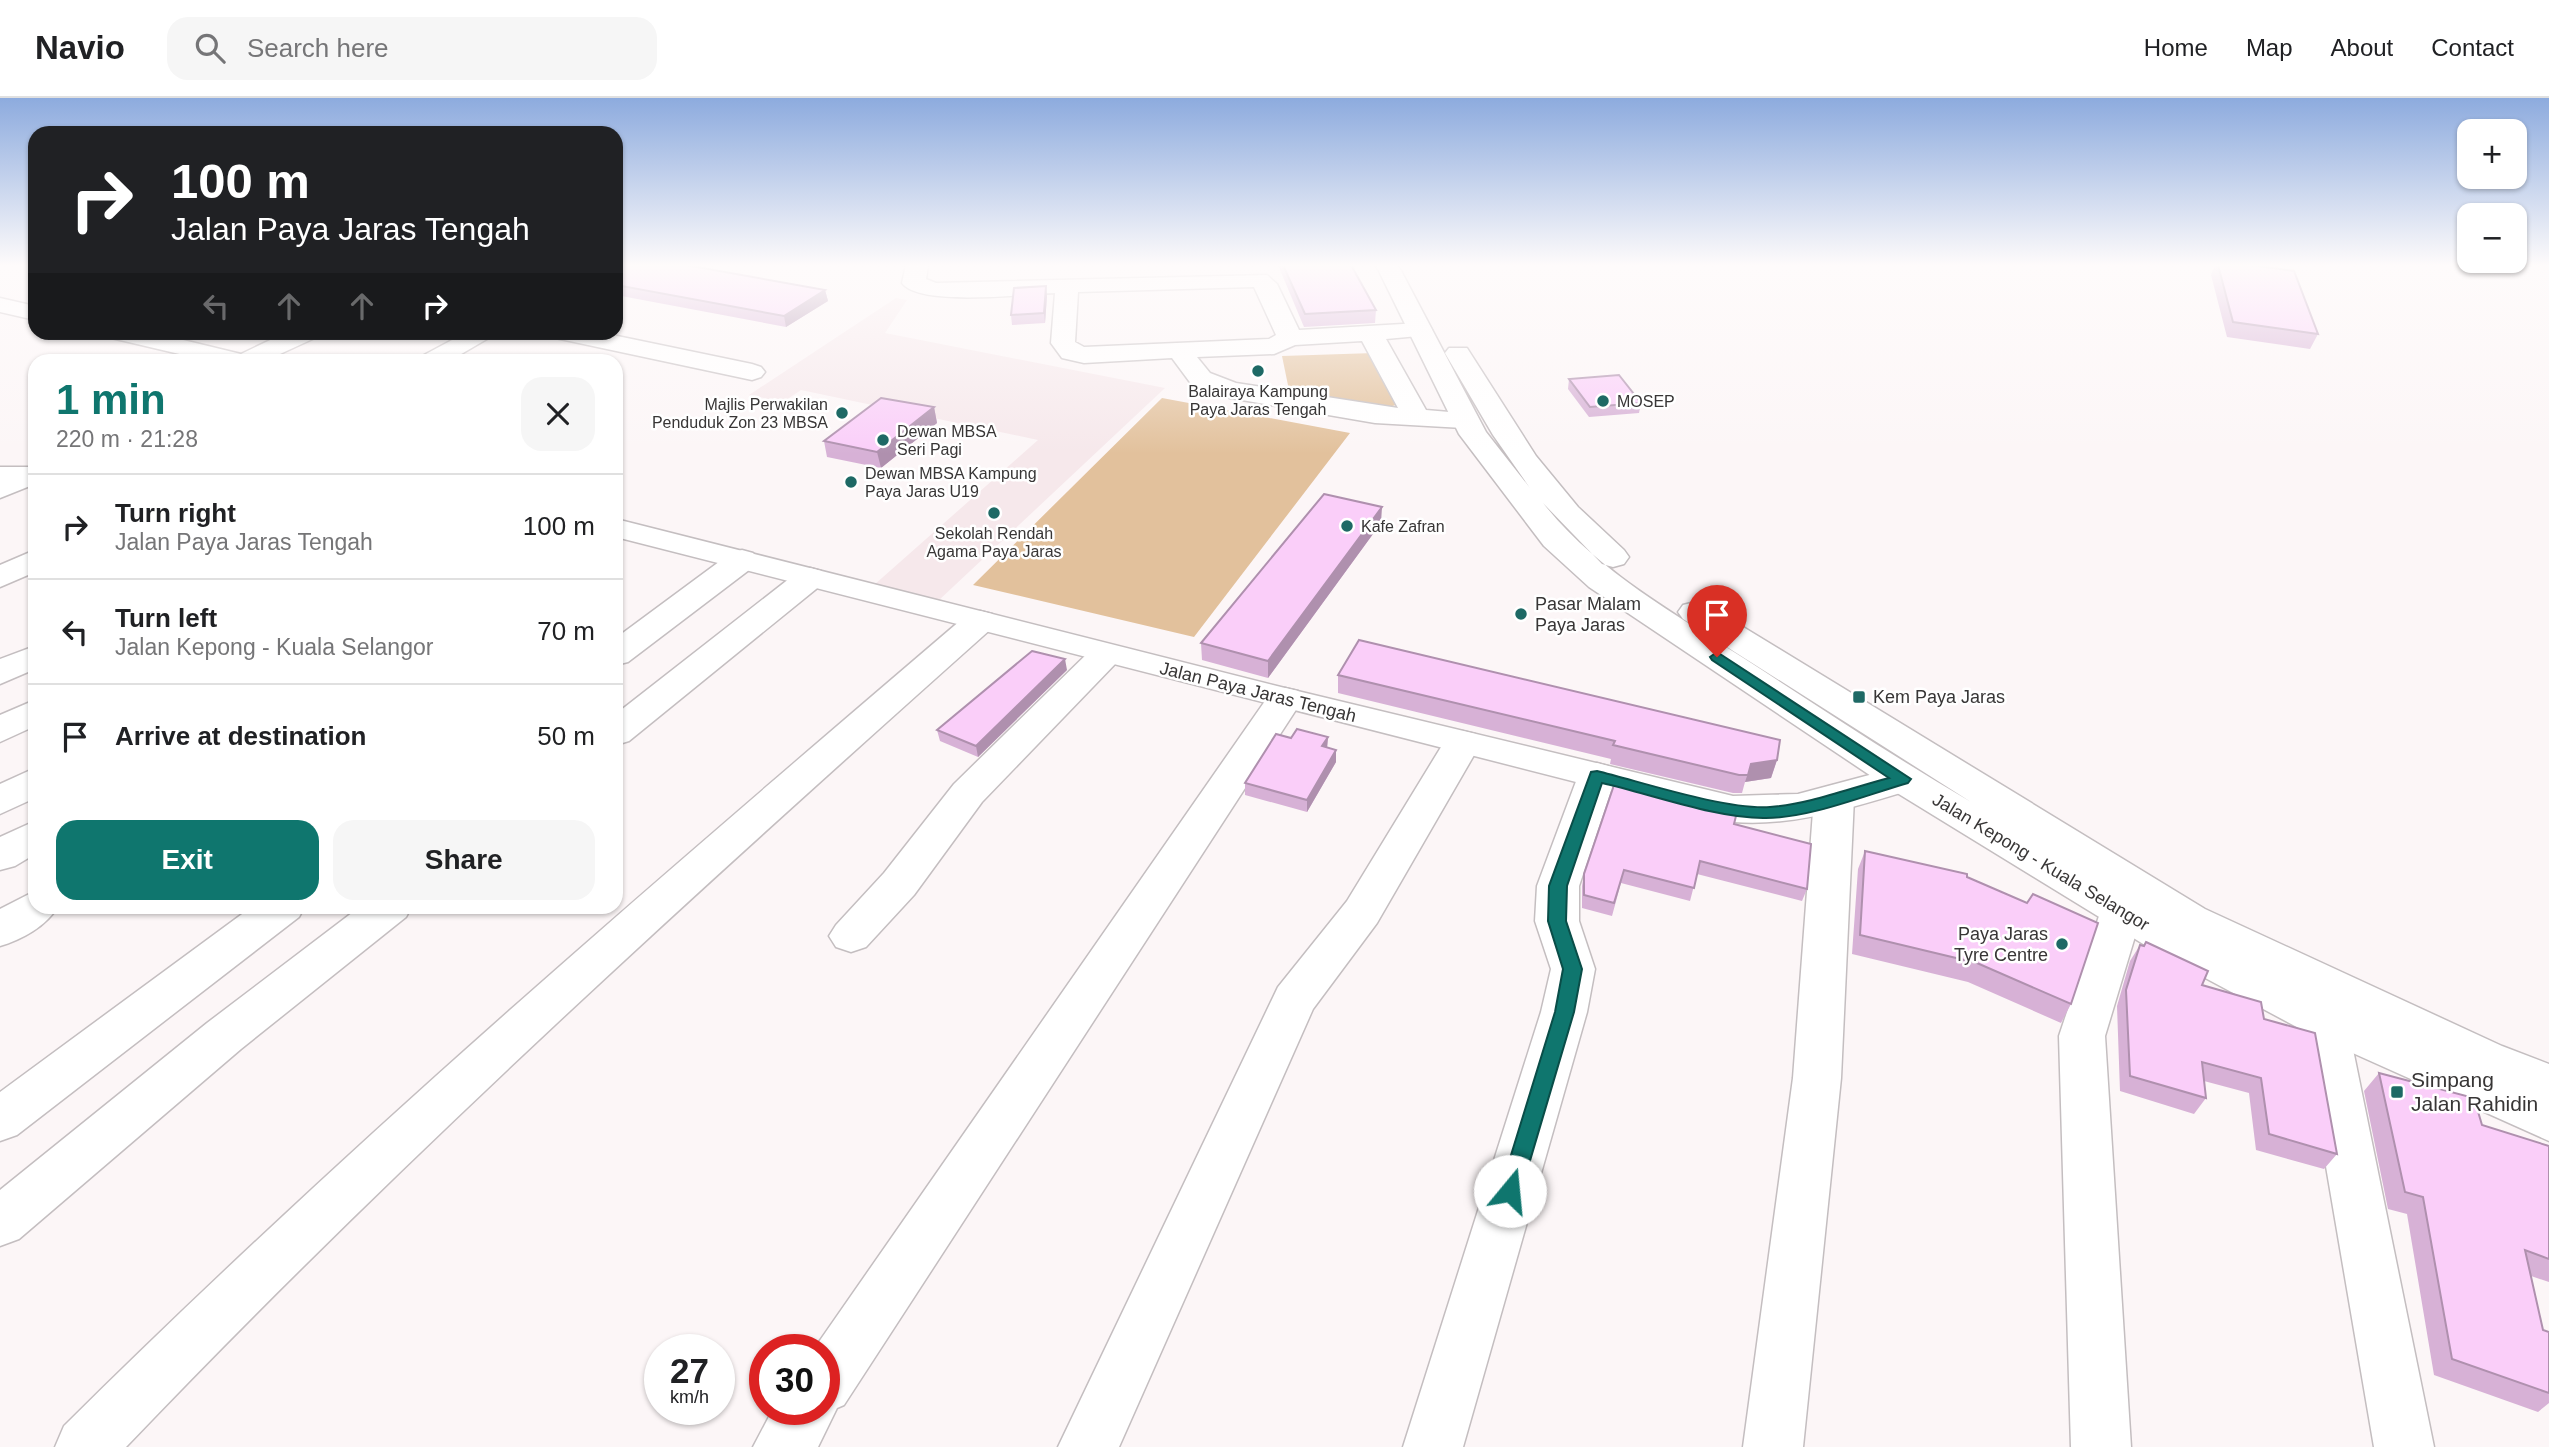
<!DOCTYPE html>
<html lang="en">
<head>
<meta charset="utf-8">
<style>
	body { margin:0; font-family:Helvetica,sans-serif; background:#f6f6f6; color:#202124; height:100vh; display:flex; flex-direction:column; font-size:26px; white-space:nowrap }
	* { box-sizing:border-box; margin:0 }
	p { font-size:23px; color:#757577 }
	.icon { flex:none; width:38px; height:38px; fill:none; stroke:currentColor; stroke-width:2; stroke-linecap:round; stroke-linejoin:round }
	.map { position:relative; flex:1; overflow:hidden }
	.side { position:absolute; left:28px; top:256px; width:595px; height:560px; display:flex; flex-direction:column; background:#fff; border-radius:21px; box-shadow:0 2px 5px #0004 }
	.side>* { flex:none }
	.top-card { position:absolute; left:28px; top:28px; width:595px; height:214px; border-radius:21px; box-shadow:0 2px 5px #0004; background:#202124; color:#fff; overflow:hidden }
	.buttons { position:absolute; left:2457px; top:21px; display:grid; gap:14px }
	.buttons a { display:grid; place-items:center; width:70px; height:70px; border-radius:14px; background:#fff; box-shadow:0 2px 5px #0004; font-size:35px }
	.speed { position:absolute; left:644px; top:1236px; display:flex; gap:14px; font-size:35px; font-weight:700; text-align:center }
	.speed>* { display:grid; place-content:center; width:91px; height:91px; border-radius:50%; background:#fff; box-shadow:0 2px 5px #0004; line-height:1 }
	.speed small { font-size:18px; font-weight:400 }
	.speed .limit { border:10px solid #d22; background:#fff; color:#111 }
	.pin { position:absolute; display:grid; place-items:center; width:60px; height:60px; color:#fff; margin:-72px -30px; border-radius:50% 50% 50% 0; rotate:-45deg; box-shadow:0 0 7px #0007 }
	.pin .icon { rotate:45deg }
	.me { position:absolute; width:77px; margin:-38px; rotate:17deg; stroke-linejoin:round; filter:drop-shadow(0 0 5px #0008) }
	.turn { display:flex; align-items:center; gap:24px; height:147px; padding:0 28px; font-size:32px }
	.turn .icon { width:91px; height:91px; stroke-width:2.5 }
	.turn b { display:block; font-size:49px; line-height:60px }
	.lanes { display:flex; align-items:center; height:66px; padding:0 28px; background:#0003; justify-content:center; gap:35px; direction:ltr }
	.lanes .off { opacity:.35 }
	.round { display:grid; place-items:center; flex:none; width:74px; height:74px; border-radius:21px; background:#f6f6f6 }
	.summary { display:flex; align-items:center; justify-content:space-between; height:119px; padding:0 28px }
	h1 { font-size:42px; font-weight:600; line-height:52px; color:#0f766e }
	.action { display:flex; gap:14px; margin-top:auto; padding:14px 28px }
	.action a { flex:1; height:80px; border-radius:21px; background:#0f766e; color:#fff; font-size:28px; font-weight:600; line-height:80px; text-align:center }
	.action a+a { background:#f6f6f6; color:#202124 }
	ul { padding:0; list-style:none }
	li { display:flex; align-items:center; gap:21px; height:105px; padding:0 28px; border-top:2px solid #e0e0e0 }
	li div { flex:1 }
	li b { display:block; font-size:26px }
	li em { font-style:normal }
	header { display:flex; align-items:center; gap:42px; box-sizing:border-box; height:98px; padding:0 35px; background:#fff; border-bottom:2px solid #e0e0e0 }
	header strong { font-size:33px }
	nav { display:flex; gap:38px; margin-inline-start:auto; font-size:24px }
	.search { width:490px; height:63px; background:#f6f6f6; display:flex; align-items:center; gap:18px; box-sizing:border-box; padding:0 24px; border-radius:21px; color:#757577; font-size:26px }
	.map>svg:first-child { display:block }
</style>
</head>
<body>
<header>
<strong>Navio</strong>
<div class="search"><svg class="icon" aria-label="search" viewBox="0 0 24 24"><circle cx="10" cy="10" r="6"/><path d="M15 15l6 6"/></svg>Search here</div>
<nav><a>Home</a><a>Map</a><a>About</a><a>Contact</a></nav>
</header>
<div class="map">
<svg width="2549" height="1349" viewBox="0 0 2549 1349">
	<rect width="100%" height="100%" fill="#fcf6f7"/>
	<path fill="#f6e8eb" d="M896 200 907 202 885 235 1165 290 938 503 874 487 1038 342 801 292 783 304 749 297Z"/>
	<path fill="#e2c19c" d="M1374 255 1400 306 1381 311 1290 297 1282 258Z
		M1162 300 1350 335 1194 539 973 487Z"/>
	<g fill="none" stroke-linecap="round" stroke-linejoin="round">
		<g stroke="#c4bec0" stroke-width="3">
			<path id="street" d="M906 167H928L926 181 936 185 1267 177 1277 186 1299 232 1420 225 1429 227 1432 232 1429 237 1386 241 1426 312 1473 316 1477 322 1473 328 1463 330 1375 325 1230 300 1192 287 1172 260 1084 265 1062 260 1051 245 1055 195C1025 196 919 209 902 185ZM1254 189 1276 237 1269 241 1084 249 1075 244 1078 194ZM1362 243 1398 310 1236 285 1210 275 1197 259 1274 256 1295 247Z
				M0 200 35 208V222L0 214Z
				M104 234H150L241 256 287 234H320L317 239 267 262H205L107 239Z
				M467 234H499L451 262H420L424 257Z
				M548 234H598L752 266 761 269 765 274 761 279 752 282 560 241 551 239Z
				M30 369 35 371V386L0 400V380Z
				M35 452V474L0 489V467Z
				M742 452 753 455 758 462 753 469 628 564 616 567V540L731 455Z
				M810 470 821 473 826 480 821 487 629 643 616 647V616L799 473Z
				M980 513 992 516 997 523 992 530C695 795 401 1061 126 1349H55L64 1328C352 1042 660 779 968 516Z
				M1106 546 1118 549 1123 556 1118 563 982 704 914 797 866 849 851 854 836 849 829 838 836 827 884 775 954 686 1094 549Z
				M35 548V571L0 586V561Z
				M1285 590 1298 593 1303 601 844 1307 837 1310 818 1349H753L773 1311H824V1251H814L1272 593Z
				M35 602V628L0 644V617Z
				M1462 633 1475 636 1481 645 1377 825 1313 911 1119 1349H1058L1278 889 1347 803 1449 636Z
				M1597 665 1611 669 1616 678 1579 788V823L1595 871 1587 914 1463 1349H1403L1541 914 1551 871 1535 823 1537 788 1578 678 1583 669Z
				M35 670V700L0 716V686Z
				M1834 687 1848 691 1854 700 1841 980 1803 1349H1743L1793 980 1814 700 1820 691Z
				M35 723V756L15 768 0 772V739Z
				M35 793V808H58C47 828 21 842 0 848V811Z
				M2122 796 2137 801 2143 812 2105 938 2131 1349H2071L2059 938 2101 812 2107 801Z
				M253 808H305L299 819 17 1037 0 1043V994Z
				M361 808H412L406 819 241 951 19 1141 0 1148V1092L207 925Z
				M2324 904 2340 909 2347 922 2434 1349H2374L2301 922 2308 909Z"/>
		</g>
		<g stroke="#c4bec0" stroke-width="3">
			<path id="secondary" d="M0 369H35V387H0Z
				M616 421 1285 590 1733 698 1798 696 1903 668 1917 672 1922 681 1917 690C1856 708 1797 729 1733 724L616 439Z"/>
		</g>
		<g stroke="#c4bec0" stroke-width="3">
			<path id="highway" d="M1376 167H1398L1486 334 1530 390 1493 337 1445 255 1449 250H1467L1536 358 1578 409 1624 452 1629 459 1624 466 1613 469 1602 466 1543 405C1597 473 1672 514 1745 561 1819 609 1894 659 1971 704L1683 521 1678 514 1683 507 1695 504 1707 507 2205 811 2502 948 2549 966V1043L2308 935 2153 852 1889 690 1589 489 1544 448 1459 336Z"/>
		</g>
		<use href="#street" fill="#fff" fill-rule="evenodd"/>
		<use href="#secondary" fill="#fff" fill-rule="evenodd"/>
		<use href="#highway" fill="#fff" fill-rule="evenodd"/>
	</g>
	<path fill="#d7b1d6" d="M616 167 825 192 828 203 786 229 616 197Z
		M1278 167H1351L1376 212 1375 225 1304 229Z
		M2215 167H2252L2318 236 2310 251 2227 239 2211 177Z
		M1047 198 1045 225 1012 227 1011 217Z
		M1569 281 1641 305 1639 315 1589 319 1568 291Z
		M934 309 937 325 881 370 827 359 824 343Z
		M1381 425 1268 580 1202 562 1201 545Z
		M1067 572 978 659 940 643 937 632Z
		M1338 577 1777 662 1771 680 1745 684 1742 695H1733L1610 666 1611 661 1338 595Z
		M1328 639 1327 649 1336 652V664L1307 714 1245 697V685L1291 640Z
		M1734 726 1807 791 1802 803 1697 776 1690 803 1621 785 1612 818 1582 810V788L1584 776Z
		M1865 753 1967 779 2071 906 2061 925 1968 884 1852 856 1858 771Z
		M2140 847 2202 887 2264 921 2337 1056 2324 1071 2256 1052 2249 995 2204 983 2206 1000 2194 1016 2120 993 2117 908 2130 863Z
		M2379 975 2482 1027 2549 1048V1184L2531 1178 2543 1232 2549 1234V1305L2538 1314 2434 1277 2407 1116 2388 1111 2364 993Z"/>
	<path fill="#af90ae" d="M1046 188 1047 198 1045 225 1044 215Z
		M825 192 828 203 786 229 784 218Z
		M934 309 937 325 881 370 877 354Z
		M1382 409 1381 425 1268 580V563Z
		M1065 561 1067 572 978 659 976 648Z
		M1328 639 1327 651 1322 648Z
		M1336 652V664L1307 714V702Z
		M1777 662 1771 680 1745 684 1751 666Z"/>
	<path fill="#facef9" stroke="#af90ae" stroke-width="2" d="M616 167H686L825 192 784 218 616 187Z
		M1283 167H1351L1376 212 1305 216Z
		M2218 167H2252L2294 173 2318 236 2233 224Z
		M1046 188 1044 215 1011 217 1014 190Z
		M1619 277 1641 305 1590 309 1569 281Z
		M881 300 934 309 877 354 824 343Z
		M1324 396 1382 409 1268 563 1201 545Z
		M1359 542 1780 642 1777 662 1751 666 1748 677H1739L1613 647 1615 643 1338 577Z
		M1032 553 1065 561 976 648 937 632Z
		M1297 631 1328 639 1322 648 1336 652 1307 702 1245 685 1276 636 1291 640Z
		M1615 684 1737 714 1734 726 1811 746 1807 791 1700 763 1694 790 1624 772 1614 805 1584 797V776Z
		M1865 753 1967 776V779L2027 805 2033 796 2098 825 2071 906 1977 865 1860 837Z
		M2146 844 2208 873 2202 887 2261 904 2264 921 2315 935 2337 1056 2269 1036 2261 980 2202 964 2206 1000 2130 978 2126 892 2140 847 2144 848Z
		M2379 975 2474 1000 2482 1027 2549 1048V1161L2525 1152 2543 1232 2549 1234V1295L2452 1261 2423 1099 2405 1094Z"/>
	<linearGradient id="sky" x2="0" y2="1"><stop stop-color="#8dabde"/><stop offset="0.47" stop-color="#fefbfb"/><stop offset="1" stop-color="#fefbfb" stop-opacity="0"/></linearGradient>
	<rect width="2549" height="356" fill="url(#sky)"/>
	<path fill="#0f766e" stroke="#0a4d48" stroke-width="2" d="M1717 554 1911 681 1908 685C1866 697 1810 720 1766 720 1718 721 1651 696 1602 685L1567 788 1566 823 1582 871 1574 914 1521 1093 1518 1100 1510 1102 1503 1100 1500 1093 1555 914 1563 871 1548 823 1549 788 1591 674 1597 673C1642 684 1725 712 1770 709 1810 706 1850 690 1889 680L1712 562 1710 559Z"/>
	<g fill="#1e6965" stroke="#fff" stroke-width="2.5">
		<circle cx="1258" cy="273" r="7"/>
		<circle cx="1603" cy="303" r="7"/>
		<circle cx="842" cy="315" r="7"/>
		<circle cx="883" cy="342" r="7"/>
		<circle cx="851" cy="384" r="7"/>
		<circle cx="994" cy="415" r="7"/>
		<circle cx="1347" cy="428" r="7"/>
		<circle cx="1521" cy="516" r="7"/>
		<rect x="1852" y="592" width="14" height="14" rx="3.5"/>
		<circle cx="2062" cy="846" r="7"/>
		<rect x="2390" y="987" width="14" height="14" rx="3.5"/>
	</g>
	<g text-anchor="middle" stroke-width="5" stroke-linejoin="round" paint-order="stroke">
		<g font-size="16" fill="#383636" stroke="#fff" text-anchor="start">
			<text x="1258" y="299" text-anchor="middle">Balairaya Kampung<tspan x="1258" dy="18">Paya Jaras Tengah</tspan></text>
			<text x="1617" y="309">MOSEP</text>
			<text x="828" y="312" text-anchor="end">Majlis Perwakilan<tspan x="828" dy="18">Penduduk Zon 23 MBSA</tspan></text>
			<text x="897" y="339">Dewan MBSA<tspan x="897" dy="18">Seri Pagi</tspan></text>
			<text x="865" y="381">Dewan MBSA Kampung<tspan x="865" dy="18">Paya Jaras U19</tspan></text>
			<text x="1361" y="434">Kafe Zafran</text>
			<text x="994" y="441" text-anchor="middle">Sekolah Rendah<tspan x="994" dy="18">Agama Paya Jaras</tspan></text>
		</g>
		<g font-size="18" fill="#383636" stroke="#fff" text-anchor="start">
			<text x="1535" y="512">Pasar Malam<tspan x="1535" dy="21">Paya Jaras</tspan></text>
			<text x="1873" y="605">Kem Paya Jaras</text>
			<text x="2048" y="842" text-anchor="end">Paya Jaras<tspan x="2048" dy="21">Tyre Centre</tspan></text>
		</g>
		<g font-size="18" fill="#383636" stroke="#fff">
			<text transform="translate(1258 594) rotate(14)" y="6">Jalan Paya Jaras Tengah</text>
			<text transform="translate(2041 764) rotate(31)" y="6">Jalan Kepong - Kuala Selangor</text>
		</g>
		<g font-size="21" fill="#383636" stroke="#fff" text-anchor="start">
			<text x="2411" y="989">Simpang<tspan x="2411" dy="24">Jalan Rahidin</tspan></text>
		</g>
	</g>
</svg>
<div class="buttons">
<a>+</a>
<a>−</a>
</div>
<div class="speed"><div>27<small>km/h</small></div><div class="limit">30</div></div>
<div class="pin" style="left:1717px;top:559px;background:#d93025"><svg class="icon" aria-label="arrive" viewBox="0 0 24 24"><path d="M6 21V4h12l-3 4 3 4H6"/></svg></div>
<svg class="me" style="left:1510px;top:1093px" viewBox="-20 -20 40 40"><circle r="19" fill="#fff"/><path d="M0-13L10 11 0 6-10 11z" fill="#0f766e"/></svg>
<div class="top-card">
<div class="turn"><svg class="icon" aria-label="right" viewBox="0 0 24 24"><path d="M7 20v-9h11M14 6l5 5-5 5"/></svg><div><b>100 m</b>Jalan Paya Jaras Tengah</div></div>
<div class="lanes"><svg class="icon off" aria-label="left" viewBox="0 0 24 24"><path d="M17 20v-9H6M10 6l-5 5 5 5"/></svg><svg class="icon off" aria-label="ahead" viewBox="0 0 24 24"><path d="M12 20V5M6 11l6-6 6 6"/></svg><svg class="icon off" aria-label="ahead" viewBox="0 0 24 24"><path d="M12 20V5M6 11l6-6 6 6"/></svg><svg class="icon" aria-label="right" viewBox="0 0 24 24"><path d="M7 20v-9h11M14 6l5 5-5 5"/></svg></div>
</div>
<section class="side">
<div class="summary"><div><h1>1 min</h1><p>220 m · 21:28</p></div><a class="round"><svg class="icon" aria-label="close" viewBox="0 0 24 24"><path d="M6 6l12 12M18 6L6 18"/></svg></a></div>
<ul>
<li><svg class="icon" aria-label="right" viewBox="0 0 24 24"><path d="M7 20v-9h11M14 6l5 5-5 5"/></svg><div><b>Turn right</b><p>Jalan Paya Jaras Tengah</p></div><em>100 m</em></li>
<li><svg class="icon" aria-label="left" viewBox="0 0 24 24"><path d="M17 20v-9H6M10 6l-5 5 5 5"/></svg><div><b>Turn left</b><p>Jalan Kepong - Kuala Selangor</p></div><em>70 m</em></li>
<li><svg class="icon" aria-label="arrive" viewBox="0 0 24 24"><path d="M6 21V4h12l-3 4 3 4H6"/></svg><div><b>Arrive at destination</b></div><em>50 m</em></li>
</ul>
<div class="action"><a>Exit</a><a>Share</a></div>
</section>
</div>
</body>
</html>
